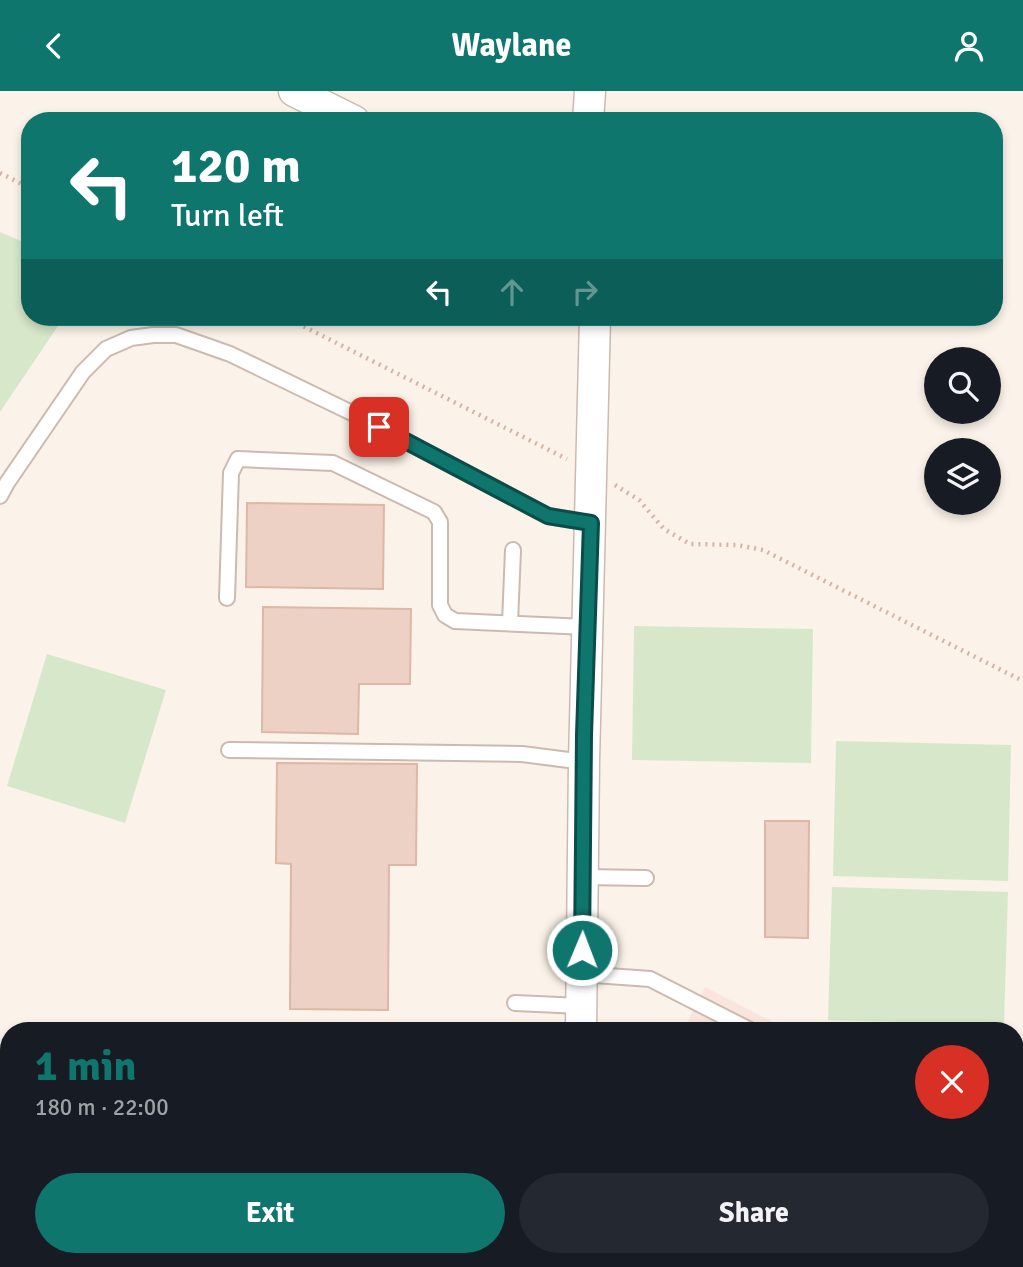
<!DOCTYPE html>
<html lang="en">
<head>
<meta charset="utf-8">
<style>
	body { margin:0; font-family:Signika,sans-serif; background:#242831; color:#f1f3f6; height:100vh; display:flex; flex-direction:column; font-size:26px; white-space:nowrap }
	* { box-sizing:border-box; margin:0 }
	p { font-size:23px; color:#9ea1a6 }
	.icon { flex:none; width:38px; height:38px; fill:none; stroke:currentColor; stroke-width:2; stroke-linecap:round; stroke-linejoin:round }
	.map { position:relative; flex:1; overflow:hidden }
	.details { position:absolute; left:0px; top:931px; width:1024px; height:245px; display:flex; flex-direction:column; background:#171b24; border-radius:28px 28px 0 0; box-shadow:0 4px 10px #0003 }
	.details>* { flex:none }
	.guide { position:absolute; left:21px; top:21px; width:982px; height:214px; border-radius:28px; box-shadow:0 4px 10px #0003; background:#0f766e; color:#fff; overflow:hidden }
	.tools { position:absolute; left:924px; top:256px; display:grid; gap:14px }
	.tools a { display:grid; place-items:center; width:77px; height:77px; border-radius:50%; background:#171b24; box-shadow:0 4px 10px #0003; font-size:35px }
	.pin { position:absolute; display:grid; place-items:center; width:60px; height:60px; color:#fff; margin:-30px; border-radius:14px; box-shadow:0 4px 10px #0006 }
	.me { position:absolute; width:77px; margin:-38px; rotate:1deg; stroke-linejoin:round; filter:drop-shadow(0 0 5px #0008) }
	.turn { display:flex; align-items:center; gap:24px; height:147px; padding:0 35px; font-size:32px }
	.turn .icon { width:91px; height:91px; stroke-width:2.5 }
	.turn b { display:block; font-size:49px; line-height:60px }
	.lanes { display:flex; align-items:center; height:66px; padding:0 35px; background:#0003; justify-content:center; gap:35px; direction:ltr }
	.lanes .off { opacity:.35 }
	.round { display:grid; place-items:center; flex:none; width:74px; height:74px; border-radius:37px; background:#242831 }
	.summary { display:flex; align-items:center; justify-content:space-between; height:119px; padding:0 35px }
	h1 { font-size:42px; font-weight:800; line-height:52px; color:#0f766e }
	.action { display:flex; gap:14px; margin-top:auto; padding:14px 35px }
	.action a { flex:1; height:80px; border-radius:42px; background:#0f766e; color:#fff; font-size:28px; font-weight:800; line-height:80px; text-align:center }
	.action a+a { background:#242831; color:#f1f3f6 }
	header { display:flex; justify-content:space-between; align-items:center; height:91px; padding:0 35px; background:#0f766e; color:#fff; font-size:32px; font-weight:800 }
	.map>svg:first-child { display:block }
</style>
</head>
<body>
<header><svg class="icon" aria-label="back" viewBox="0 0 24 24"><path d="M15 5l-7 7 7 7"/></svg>Waylane<svg class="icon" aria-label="person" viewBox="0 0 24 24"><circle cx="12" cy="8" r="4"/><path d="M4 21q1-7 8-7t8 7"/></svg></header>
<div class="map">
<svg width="1023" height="1176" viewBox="0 0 1023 1176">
	<rect width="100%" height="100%" fill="#fbf3e9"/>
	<path fill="#fae5de" d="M705 896 791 940H683Z
		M1015 1063 1023 1068V1176H605L604 1167H1015Z"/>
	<path fill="#d7e7c9" d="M0 141 30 154V226H64L0 321Z
		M634 535 813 538 811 672 632 669Z
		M47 563 166 599 125 732 7 695Z
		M836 650 1011 654 1008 790 833 785Z
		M832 796 1008 801 1004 934 828 929Z"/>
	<path fill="#edd1c4" stroke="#deb7a6" stroke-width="2" d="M247 412 384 414 383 498 246 496Z
		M263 516 411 518 410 593H359L358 643 262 641Z
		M277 672 417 673 416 774H389L388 919 290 918 291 773 276 772Z
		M765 730H809L808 847 765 846Z
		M268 935 410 937V940H268Z
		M671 1167H974L970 1176H675L669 1173Z
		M1006 1168 1022 1176H1002Z"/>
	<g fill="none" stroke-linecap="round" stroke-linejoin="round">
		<g stroke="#ccbab0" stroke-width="18">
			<path id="service" d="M0 405 7 392 83 281 106 258 131 247 153 244H176L230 263 354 323 548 425 591 432
				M227 507 231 382 238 368 333 372 434 421 440 431V514L445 524 455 530 587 536
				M510 532 513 459
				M229 659 522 663 584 671
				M583 786 646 787
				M581 883 650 888 752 940
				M515 912 581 915
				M0 998H9
				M0 1020 8 1034 0 1063
				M1015 1079 1023 1094
				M136 1167 148 1176
				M297 1167 315 1176
				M214 1176 218 1167
				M633 1176 634 1167"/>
		</g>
		<g stroke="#ccbab0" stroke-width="33">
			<path id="minor" d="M294 0 354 30
				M588 30 590 0
				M581 940 584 671 595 226
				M575 1176V1167"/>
		</g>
		<path stroke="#d2b5a7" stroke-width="4.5" stroke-dasharray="2 5" stroke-linecap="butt" d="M0 82 30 97
			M285 226 567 368
			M615 394 639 409 664 438 690 453 737 454 763 459 1023 590"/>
		<use href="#service" stroke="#fff" stroke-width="14"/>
		<use href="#minor" stroke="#fff" stroke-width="30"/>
	</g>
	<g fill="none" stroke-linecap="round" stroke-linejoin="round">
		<g stroke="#0a4d48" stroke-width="18">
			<path id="route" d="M379 336 548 425 591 432 584 644 582 859"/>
		</g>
		<use href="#route" stroke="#0f766e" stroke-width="12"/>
	</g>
</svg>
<div class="tools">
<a><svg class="icon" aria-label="search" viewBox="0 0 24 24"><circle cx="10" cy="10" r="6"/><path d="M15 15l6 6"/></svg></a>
<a><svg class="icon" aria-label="layers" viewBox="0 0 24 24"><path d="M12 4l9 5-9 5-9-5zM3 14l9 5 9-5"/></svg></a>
</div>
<div class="pin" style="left:379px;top:336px;background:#d93025"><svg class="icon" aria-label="arrive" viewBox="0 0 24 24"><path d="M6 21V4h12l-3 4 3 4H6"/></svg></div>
<svg class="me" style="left:582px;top:859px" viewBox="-20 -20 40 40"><circle r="17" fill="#0f766e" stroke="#fff" stroke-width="3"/><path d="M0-11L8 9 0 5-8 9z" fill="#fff"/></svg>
<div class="guide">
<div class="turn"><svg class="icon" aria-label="left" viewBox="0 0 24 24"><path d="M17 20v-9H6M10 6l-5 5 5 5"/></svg><div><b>120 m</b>Turn left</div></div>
<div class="lanes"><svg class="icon" aria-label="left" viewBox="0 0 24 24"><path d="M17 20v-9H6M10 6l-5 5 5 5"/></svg><svg class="icon off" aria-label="ahead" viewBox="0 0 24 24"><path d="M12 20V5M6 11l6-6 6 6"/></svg><svg class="icon off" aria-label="right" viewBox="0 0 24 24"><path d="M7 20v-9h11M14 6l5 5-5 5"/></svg></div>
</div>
<section class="details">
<div class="summary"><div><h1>1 min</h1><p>180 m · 22:00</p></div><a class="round" style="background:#d93025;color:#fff"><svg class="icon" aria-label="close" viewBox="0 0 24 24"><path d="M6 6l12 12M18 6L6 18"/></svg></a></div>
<div class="action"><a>Exit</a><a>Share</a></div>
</section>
</div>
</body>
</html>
